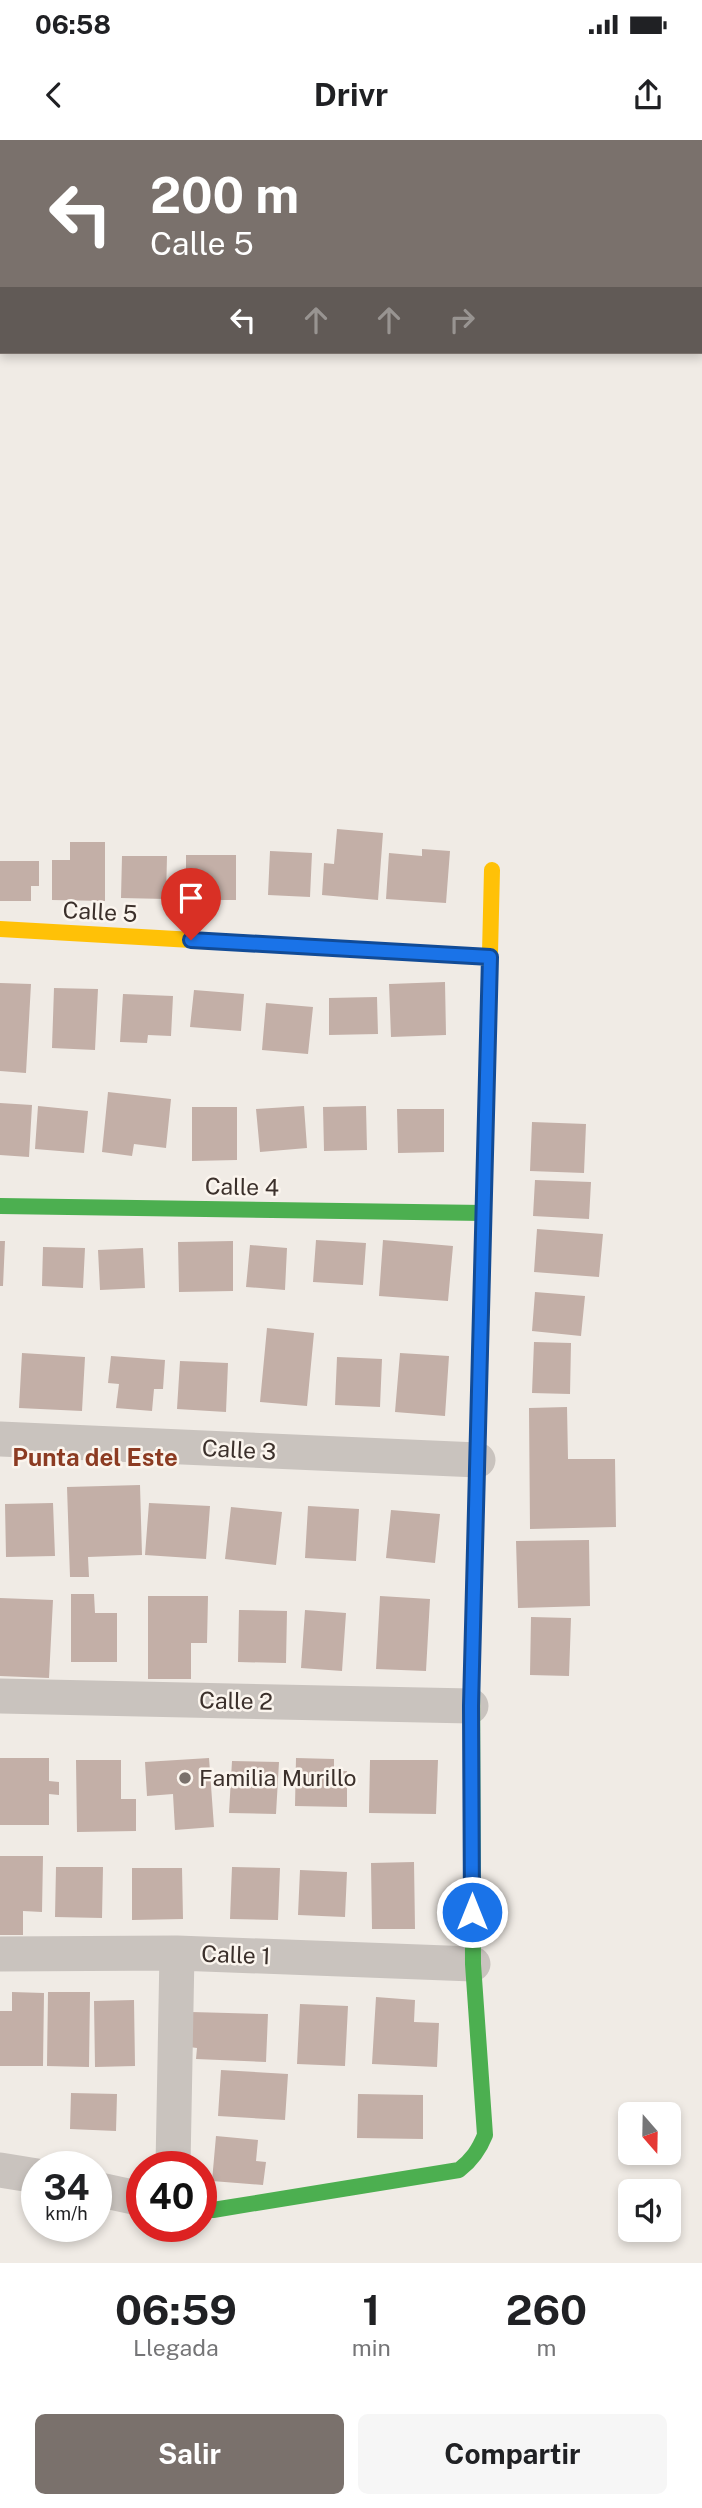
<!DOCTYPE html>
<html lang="es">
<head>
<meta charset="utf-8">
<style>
	body { margin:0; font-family:"Public Sans",sans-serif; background:#f6f6f6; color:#202124; height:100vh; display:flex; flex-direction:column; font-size:26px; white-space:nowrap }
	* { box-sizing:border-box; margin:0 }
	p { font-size:23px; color:#757577 }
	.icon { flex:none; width:38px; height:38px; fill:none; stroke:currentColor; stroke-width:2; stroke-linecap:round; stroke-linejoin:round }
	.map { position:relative; height:2123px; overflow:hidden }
	.sheet { display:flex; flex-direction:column; background:#fff; flex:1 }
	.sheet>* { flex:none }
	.guide { position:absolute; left:0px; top:0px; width:704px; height:214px; box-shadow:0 4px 10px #0003; background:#7a716c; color:#fff; overflow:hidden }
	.needle { width:46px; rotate:160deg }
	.controls { position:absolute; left:618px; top:1962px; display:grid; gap:14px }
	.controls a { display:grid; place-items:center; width:63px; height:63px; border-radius:10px; background:#fff; box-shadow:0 4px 10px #0003; font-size:35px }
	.speed { position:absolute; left:21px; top:2011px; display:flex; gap:14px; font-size:35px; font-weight:700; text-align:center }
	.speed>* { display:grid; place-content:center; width:91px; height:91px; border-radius:50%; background:#fff; box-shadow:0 4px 10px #0003; line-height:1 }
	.speed small { font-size:18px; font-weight:400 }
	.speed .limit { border:10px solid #d22; background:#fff; color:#111 }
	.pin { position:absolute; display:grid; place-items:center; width:60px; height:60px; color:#fff; margin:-72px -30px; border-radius:50% 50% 50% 0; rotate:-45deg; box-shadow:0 0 7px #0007 }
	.pin .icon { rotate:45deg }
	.me { position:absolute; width:77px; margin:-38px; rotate:0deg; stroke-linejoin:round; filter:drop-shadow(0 0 5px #0008) }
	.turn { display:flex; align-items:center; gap:24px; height:147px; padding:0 35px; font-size:32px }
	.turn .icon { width:91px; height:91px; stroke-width:2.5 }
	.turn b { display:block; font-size:49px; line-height:60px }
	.lanes { display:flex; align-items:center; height:66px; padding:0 35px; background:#0003; justify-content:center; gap:35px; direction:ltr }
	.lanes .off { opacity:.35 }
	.eta { display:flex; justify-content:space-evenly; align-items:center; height:119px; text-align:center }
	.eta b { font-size:42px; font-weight:700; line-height:49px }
	.cta { display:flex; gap:14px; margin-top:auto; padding:14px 35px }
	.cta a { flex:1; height:80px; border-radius:10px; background:#7a716c; color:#fff; font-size:28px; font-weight:700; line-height:80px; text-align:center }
	.cta a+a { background:#f6f6f6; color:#202124 }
	.status { display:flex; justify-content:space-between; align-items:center; height:49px; padding:0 35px; background:#fff; direction:ltr }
	.status svg { height:19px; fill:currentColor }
	header { display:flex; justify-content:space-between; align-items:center; height:91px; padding:0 35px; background:#fff; font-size:32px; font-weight:700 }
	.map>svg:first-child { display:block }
</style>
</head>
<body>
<div class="status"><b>06:58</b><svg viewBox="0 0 49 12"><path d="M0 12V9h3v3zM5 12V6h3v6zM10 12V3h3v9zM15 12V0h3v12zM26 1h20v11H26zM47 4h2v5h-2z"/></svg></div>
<header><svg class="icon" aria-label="back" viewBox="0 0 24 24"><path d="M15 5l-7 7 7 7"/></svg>Drivr<svg class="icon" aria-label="share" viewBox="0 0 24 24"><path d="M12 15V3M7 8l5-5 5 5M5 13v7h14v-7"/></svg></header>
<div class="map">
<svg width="702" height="2123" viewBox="0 0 702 2123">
	<rect width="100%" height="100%" fill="#f0ebe5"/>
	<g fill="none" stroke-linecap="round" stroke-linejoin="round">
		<path stroke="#a1c2c1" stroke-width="10" d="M689 0H700
			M509 2 517 0
			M0 77 2 76"/>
	</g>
	<path fill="#c3afa7" d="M337 689 383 693 378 760 322 755 324 723 334 724Z
		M70 702H105V761L52 760V720H70Z
		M422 709 450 711 446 763 386 759 389 713 422 716Z
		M270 711 312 713 310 757 268 755Z
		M186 715H236V760H186Z
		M122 716H167L166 759 121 758Z
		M0 721H39V746H31V761H0Z
		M445 842 446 895 391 897 389 844Z
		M0 843 31 844 26 933 0 931Z
		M54 848 98 849 95 910 52 908Z
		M194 850 244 854 241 891 190 887Z
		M123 854 173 856 171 896 148 895 147 903 120 902Z
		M377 857 378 894 329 895V858Z
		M266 863 313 867 308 914 262 910Z
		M108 952 171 959 166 1008 134 1004 132 1016 102 1012Z
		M0 963 32 965 29 1017 0 1015Z
		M38 966 88 971 84 1013 35 1009Z
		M304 966 307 1008 260 1012 256 969Z
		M366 966 367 1010 324 1011 323 967Z
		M192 967H237V1020L192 1021Z
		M397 969H444V1012L398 1013Z
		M532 982 586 984 584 1033 530 1031Z
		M535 1040 591 1042 589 1079 533 1076Z
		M537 1089 603 1094 599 1137 534 1132Z
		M316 1100 366 1103 363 1145 313 1142Z
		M383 1100 453 1106 448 1161 379 1156Z
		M0 1101H5L3 1146H0Z
		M233 1101V1151L179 1152 178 1102Z
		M250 1105 287 1108 285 1150 246 1147Z
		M43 1107 85 1108 83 1148 42 1146Z
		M143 1108 145 1148 100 1150 98 1110Z
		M535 1152 585 1156 581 1196 532 1191Z
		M267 1188 314 1193 307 1266 260 1262Z
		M534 1202 571 1203 570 1254 532 1253Z
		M22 1213 85 1217 82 1271 19 1268Z
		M400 1213 449 1216 445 1276 395 1272Z
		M111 1216 165 1220 163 1249H154L152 1271 116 1268 119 1244 108 1243Z
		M337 1217 382 1219 380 1267 335 1265Z
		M180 1221 228 1223 226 1272 177 1269Z
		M567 1267 568 1319H615L616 1387 530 1389 529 1268Z
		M140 1345 142 1415 88 1417 89 1437H70L67 1347Z
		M53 1363 55 1416 6 1417 5 1364Z
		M149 1363 210 1366 206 1419 145 1415Z
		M308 1366 359 1369 356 1421 305 1418Z
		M231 1367 282 1372 276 1425 225 1419Z
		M391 1370 440 1374 435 1423 386 1418Z
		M589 1400 590 1466 518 1468 516 1401Z
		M71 1454H94L95 1473H117V1522H71Z
		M148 1456H208L207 1503H191V1539H148Z
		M380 1456 430 1459 426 1531 376 1529Z
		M0 1458 53 1460 49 1538 0 1536Z
		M239 1470 287 1471 286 1523 238 1522Z
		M305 1470 346 1473 342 1531 301 1528Z
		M531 1477 571 1478 569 1536 530 1535Z
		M0 1618H49V1641L59 1642V1655L49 1654V1685H0Z
		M209 1618 214 1687 175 1690 173 1654 147 1656 145 1622Z
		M296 1618 334 1619V1631H347V1667L295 1666Z
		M76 1620H121V1659H136V1691L77 1692Z
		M370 1620H438L436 1674 369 1673Z
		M232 1621 279 1622 276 1674 229 1673Z
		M0 1716H43L42 1772 23 1771V1795H0Z
		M414 1722 415 1789H372L371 1723Z
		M56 1727H103L102 1778 55 1777Z
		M232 1727 280 1728 278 1780 230 1779Z
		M132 1728H182L183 1779 132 1780Z
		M300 1730 347 1732 345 1777 298 1775Z
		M12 1852 44 1853 43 1926H0V1871H12Z
		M48 1852H90L89 1927 47 1926Z
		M376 1857 415 1860 414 1882 439 1883 437 1927 372 1924Z
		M134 1860 135 1926 95 1927 94 1861Z
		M300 1864 348 1866 345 1926 297 1924Z
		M191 1872 268 1874 266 1922 196 1919 197 1908 189 1907Z
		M221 1930 288 1934 285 1980 218 1976Z
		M71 1953 117 1954 116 1991 70 1989Z
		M358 1954 423 1955V1999L357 1998Z
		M216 1996 258 2000 256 2021 266 2022 263 2045 212 2041Z"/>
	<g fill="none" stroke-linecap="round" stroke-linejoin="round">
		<path stroke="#c9c3be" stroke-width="35" d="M0 1299 478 1320
			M0 1556 471 1566
			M0 1814 177 1813 473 1824
			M173 2026 177 1813
			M0 2030 37 2036
			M96 2049 142 2059"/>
		<path stroke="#4caf50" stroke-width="16" d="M0 1066 484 1073
			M201 2069 213 2070 459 2030C472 2020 479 2010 485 1995L473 1824 472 1524"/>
		<path stroke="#ffc107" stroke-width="16" d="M0 789 490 817
			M481 1187 492 730"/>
		<path stroke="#c62828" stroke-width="16" d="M472 1524 481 1187"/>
	</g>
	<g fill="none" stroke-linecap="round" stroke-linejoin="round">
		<g stroke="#114b97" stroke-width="18">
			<path id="route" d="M191 800 490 817 471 1566 472 1772"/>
		</g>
		<use href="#route" stroke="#1a73e8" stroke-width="12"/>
	</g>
	<circle fill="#7a716c" stroke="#fbf5ee" stroke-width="2.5" cx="185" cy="1638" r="7"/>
	<g text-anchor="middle" stroke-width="5" stroke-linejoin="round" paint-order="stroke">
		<g font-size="23" fill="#3b302b" stroke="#fbf5ee">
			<text transform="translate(100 772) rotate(3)" y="8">Calle 5</text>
			<text transform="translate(242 1047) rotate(1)" y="8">Calle 4</text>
			<text transform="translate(239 1310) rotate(3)" y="8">Calle 3</text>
			<text transform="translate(236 1561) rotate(1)" y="8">Calle 2</text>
			<text transform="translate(236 1815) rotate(2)" y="8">Calle 1</text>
		</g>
		<g font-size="23" fill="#3b302b" stroke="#fbf5ee" text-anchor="start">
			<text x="199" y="1646">Familia Murillo</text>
		</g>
		<g font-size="24" font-weight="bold" fill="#8c3b22" stroke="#fbf5ee">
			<text x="95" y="1326">Punta del Este</text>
		</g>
	</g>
</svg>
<div class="controls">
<a><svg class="needle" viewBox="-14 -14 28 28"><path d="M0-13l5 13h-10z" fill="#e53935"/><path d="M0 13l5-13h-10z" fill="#757577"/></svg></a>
<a><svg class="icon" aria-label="sound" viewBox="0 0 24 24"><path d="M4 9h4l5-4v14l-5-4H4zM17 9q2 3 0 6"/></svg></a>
</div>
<div class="speed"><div>34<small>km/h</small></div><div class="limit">40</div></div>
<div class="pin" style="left:191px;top:800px;background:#d93025"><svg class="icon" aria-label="arrive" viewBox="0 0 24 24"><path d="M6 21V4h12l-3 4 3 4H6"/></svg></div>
<svg class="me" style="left:472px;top:1772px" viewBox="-20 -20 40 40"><circle r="17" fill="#1a73e8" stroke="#fff" stroke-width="3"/><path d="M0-11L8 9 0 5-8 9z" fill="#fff"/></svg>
<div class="guide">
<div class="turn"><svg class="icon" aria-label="left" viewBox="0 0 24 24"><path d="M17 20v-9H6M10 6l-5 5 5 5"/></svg><div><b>200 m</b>Calle 5</div></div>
<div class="lanes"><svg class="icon" aria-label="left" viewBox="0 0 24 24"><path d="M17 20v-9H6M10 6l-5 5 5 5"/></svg><svg class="icon off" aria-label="ahead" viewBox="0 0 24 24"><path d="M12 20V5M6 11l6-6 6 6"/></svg><svg class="icon off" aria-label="ahead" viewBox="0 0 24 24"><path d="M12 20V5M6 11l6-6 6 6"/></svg><svg class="icon off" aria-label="right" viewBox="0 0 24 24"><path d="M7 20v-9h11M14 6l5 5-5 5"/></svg></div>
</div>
</div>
<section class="sheet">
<div class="eta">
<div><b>06:59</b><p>Llegada</p></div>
<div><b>1</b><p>min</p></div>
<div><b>260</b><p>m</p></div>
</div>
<div class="cta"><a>Salir</a><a>Compartir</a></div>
</section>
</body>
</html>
